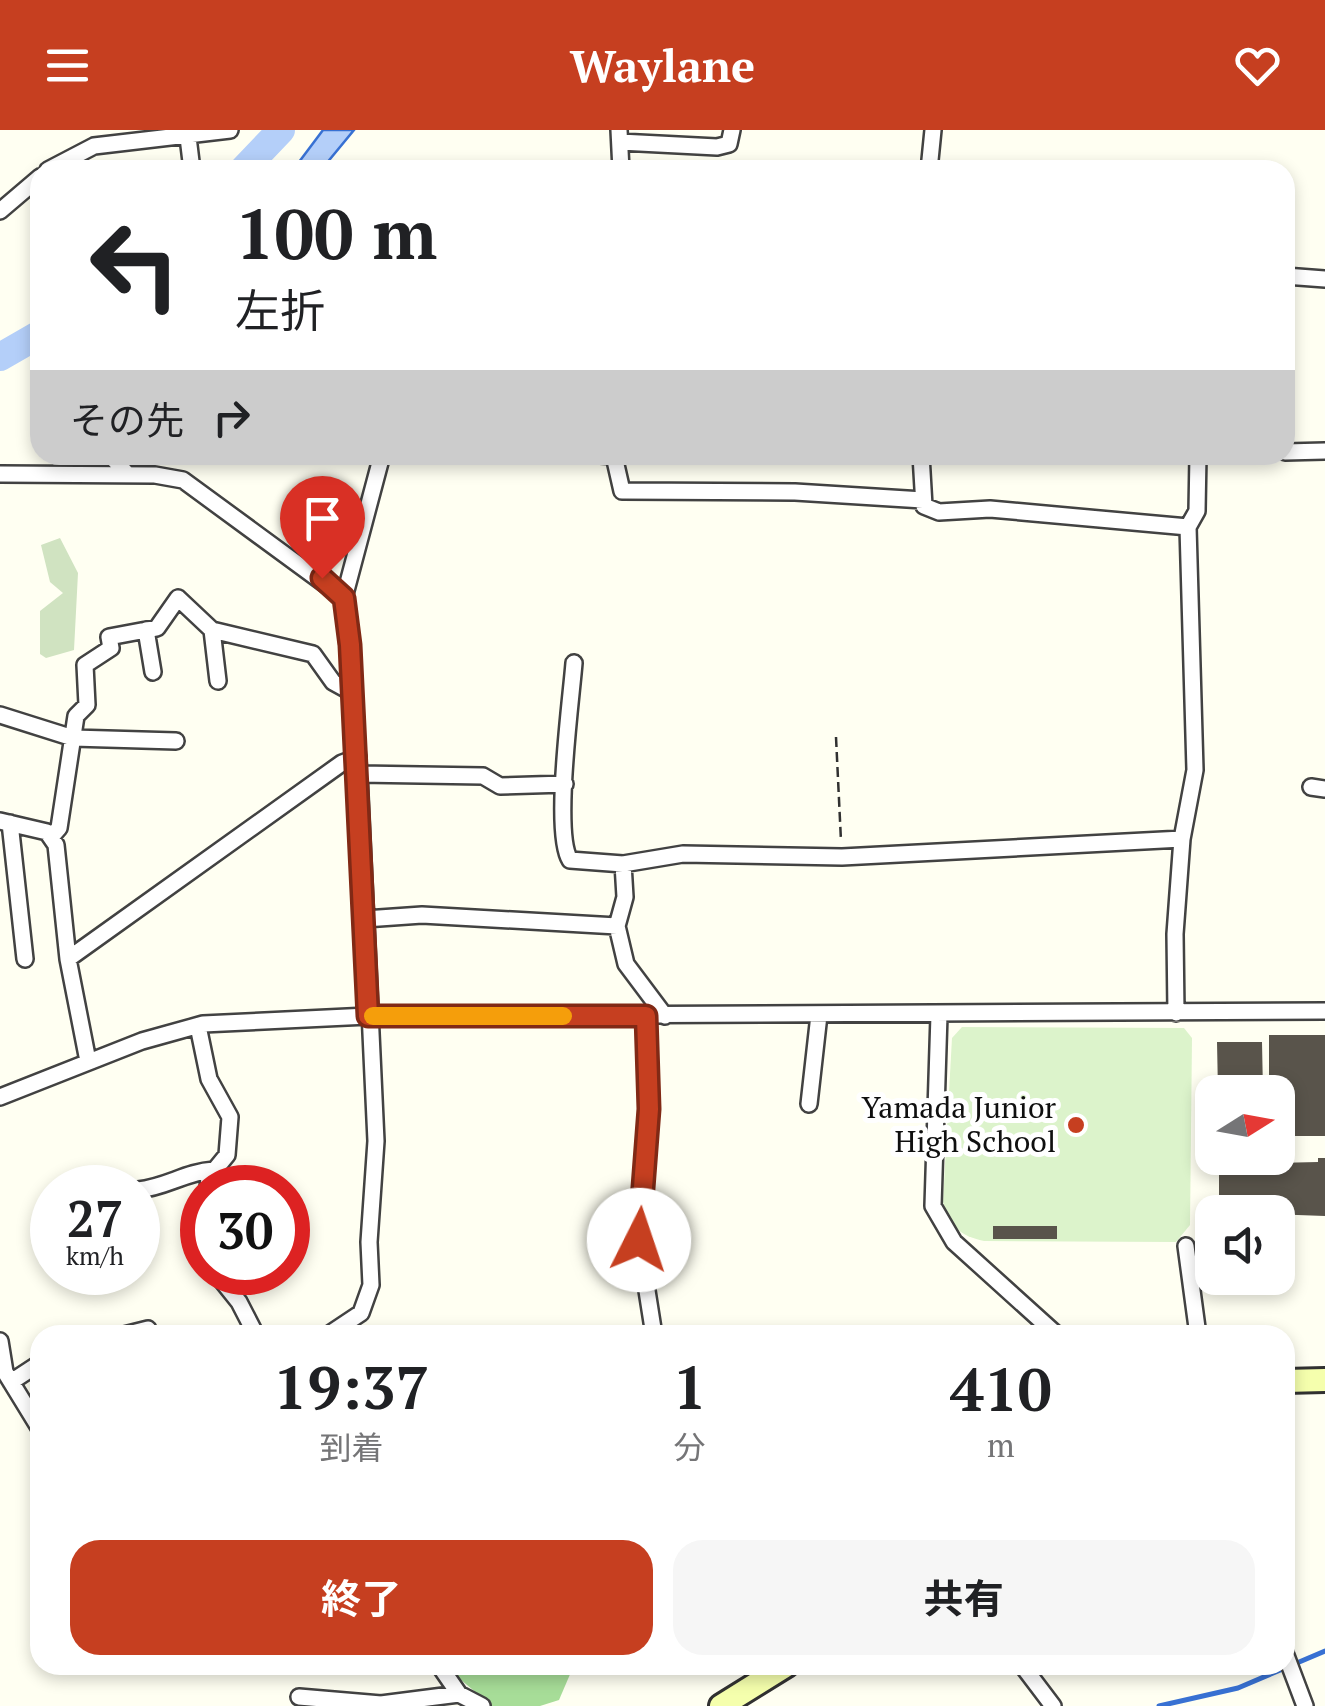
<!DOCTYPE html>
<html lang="ja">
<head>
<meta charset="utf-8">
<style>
	body { margin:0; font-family:"PT Serif","Noto Sans JP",serif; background:#f6f6f6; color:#202124; height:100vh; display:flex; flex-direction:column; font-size:38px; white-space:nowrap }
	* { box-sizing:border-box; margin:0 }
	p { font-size:32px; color:#757577 }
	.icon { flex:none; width:55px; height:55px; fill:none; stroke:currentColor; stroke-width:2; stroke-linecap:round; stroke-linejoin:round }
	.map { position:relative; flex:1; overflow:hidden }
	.side { position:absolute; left:30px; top:1195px; width:1265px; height:350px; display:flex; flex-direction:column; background:#fff; border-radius:30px; box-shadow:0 5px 15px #0003 }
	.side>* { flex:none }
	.top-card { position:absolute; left:30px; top:30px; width:1265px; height:305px; border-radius:30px; box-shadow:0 5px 15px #0003; background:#fff; color:#202124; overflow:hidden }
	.needle { width:65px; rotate:79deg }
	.buttons { position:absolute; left:1195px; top:945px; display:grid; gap:20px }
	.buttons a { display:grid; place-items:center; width:100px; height:100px; border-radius:20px; background:#fff; box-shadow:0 5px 15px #0003; font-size:50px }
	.speed { position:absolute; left:30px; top:1035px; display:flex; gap:20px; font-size:50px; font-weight:700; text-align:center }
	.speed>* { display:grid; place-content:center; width:130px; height:130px; border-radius:50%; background:#fff; box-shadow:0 5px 15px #0003; line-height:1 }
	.speed small { font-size:25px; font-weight:400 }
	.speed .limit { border:15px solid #d22; background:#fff; color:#111 }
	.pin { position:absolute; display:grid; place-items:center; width:85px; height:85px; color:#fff; margin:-102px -42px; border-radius:50% 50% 50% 0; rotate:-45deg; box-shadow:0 0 10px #0007 }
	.pin .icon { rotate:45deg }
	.me { position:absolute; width:110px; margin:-55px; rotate:4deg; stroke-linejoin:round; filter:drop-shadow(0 0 8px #0008) }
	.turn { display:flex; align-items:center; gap:35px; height:210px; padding:0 40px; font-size:45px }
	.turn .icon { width:130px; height:130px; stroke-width:2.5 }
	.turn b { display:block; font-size:70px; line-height:85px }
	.then { display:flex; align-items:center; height:95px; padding:0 40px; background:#0003; gap:20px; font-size:38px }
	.eta { display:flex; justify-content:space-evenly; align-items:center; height:170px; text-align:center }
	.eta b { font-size:60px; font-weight:700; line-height:70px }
	.primary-button { display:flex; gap:20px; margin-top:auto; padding:20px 40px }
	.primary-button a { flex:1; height:115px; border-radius:30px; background:#c63f20; color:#fff; font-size:40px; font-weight:700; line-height:115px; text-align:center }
	.primary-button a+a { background:#f6f6f6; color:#202124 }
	header { display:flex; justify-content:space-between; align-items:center; height:130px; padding:0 40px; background:#c63f20; color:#fff; font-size:45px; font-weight:700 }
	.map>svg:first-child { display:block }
</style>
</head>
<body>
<header><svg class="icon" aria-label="menu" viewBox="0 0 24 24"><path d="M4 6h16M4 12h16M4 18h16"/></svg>Waylane<svg class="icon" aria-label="heart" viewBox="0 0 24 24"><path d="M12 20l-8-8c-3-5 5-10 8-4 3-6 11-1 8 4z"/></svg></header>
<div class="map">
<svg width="1325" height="1576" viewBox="0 0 1325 1576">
	<rect width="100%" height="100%" fill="#fffff2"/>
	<path fill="#a7dd98" d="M464 1535H574L559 1570 540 1576H492L454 1544Z"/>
	<path fill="#d0e3c1" d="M60 408 78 443 74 520 46 528 40 524V481L63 463 50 452 41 415Z"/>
	<path fill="#dcf3cb" d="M962 897 1184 898 1192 908 1190 1095 1176 1112 984 1111C960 1106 949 1096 943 1072L952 908Z"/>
	<path fill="#b4cff9" stroke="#3871d3" stroke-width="2.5" d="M323 0H354L321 40H293Z"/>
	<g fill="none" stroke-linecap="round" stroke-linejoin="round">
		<path stroke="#3871d3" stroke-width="5" d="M1159 1576 1238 1558 1325 1521"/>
		<path stroke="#b4cff9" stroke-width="28" d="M243 40 281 0
			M0 227 40 204"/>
	</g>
	<path fill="#59544b" d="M1269 905H1325V1006H1278V962H1269Z
		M1217 912H1262L1263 962H1218Z
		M1219 1028H1275V1033L1318 1032V1028H1325V1086L1219 1082Z
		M993 1096H1057V1109H993Z"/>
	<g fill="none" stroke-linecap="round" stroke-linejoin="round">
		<g stroke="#424242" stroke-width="20">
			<path id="street" d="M619 0 621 40
				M188 7 192 40
				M620 12 717 17 729 14 732 0
				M48 40 94 16 230 0
				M929 40 933 0
				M0 81 40 47
				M1285 146 1325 149
				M1285 322 1325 321
				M110 325 128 345
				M600 325 614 326 622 361 795 362 923 370
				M921 325 924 376 939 382 990 379 1188 397 1195 640 1182 709 1175 804 1176 883
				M0 344 155 345 183 350 344 468
				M1188 397 1197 381 1198 325
				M146 500 153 542
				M212 500 218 551
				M574 533C571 571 553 703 570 730L623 734 683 724 842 727 1182 709
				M0 585 73 608 176 611
				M359 644 483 646 500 656 565 654
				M1311 657 1325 659
				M0 691 47 702 56 715 68 829 88 931
				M10 693 25 829
				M52 706 59 698 76 586 87 575 85 535 111 518 109 507 157 498 178 468 212 500 313 524 333 552 353 563
				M623 734 625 767 617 796 626 834 665 886
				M365 789 422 785 617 796
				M68 829 342 633 358 627
				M939 885 933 1076 954 1112 1057 1205
				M646 886 649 979 639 1110 654 1205
				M198 896 209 949 230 987 227 1025 209 1047 208 1058
				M0 967 142 911 203 894 368 886 1325 881
				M809 974 819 885
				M138 1060C167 1057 185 1042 214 1040
				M1186 1116 1198 1205
				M215 1142 239 1172 256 1205
				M124 1205 148 1199
				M328 1205 361 1183 371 1155 369 1112 376 1011 359 644 344 468 382 325
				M0 1211 5 1242 40 1299
				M11 1252 40 1233
				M1285 1523 1305 1576
				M439 1535 459 1564 482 1576
				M1022 1535 1053 1576
				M299 1567 381 1574 459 1564"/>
		</g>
		<g stroke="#313131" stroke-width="28">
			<path id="secondary" d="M1285 1251 1325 1250
				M721 1576 787 1535"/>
		</g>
		<path stroke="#313131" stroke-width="2.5" stroke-dasharray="10 5" stroke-linecap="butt" d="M836 607 841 711"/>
		<use href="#street" stroke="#fff" stroke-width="15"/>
		<use href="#secondary" stroke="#f5ffad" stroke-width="22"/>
	</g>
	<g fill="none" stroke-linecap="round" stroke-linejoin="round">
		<g stroke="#812915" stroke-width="25">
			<path id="route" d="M322 448 344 468 350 515 368 886H646L649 979 639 1110"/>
		</g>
		<use href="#route" stroke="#c63f20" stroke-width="18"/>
		<path stroke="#f59e0b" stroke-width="18" d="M373 886H563"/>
	</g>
	<circle fill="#c63f20" stroke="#fff" stroke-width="4" cx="1076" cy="995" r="10"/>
	<g text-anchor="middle" stroke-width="10" stroke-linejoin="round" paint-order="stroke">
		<g font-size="30" fill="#0f0f0f" stroke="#fff" text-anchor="end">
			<text x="1056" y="988">Yamada Junior<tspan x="1056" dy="34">High School</tspan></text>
		</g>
	</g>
</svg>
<div class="buttons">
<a><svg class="needle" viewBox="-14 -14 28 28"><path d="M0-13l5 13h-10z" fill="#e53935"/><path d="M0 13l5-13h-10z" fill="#757577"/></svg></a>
<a><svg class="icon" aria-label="sound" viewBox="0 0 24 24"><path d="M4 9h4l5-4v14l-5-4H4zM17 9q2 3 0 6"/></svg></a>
</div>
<div class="speed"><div>27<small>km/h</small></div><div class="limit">30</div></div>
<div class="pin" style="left:322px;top:448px;background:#d93025"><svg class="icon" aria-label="arrive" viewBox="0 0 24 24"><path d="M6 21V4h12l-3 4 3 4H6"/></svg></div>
<svg class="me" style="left:639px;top:1110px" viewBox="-20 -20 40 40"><circle r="19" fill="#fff"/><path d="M0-13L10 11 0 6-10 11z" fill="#c63f20"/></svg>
<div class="top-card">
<div class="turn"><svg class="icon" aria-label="left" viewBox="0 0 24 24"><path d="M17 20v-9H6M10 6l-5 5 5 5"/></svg><div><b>100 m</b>左折</div></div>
<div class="then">その先<svg class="icon" aria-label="right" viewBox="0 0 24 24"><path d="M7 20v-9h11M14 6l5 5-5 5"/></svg></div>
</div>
<section class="side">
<div class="eta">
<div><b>19:37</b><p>到着</p></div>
<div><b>1</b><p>分</p></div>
<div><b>410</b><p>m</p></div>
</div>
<div class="primary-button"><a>終了</a><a>共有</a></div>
</section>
</div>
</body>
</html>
